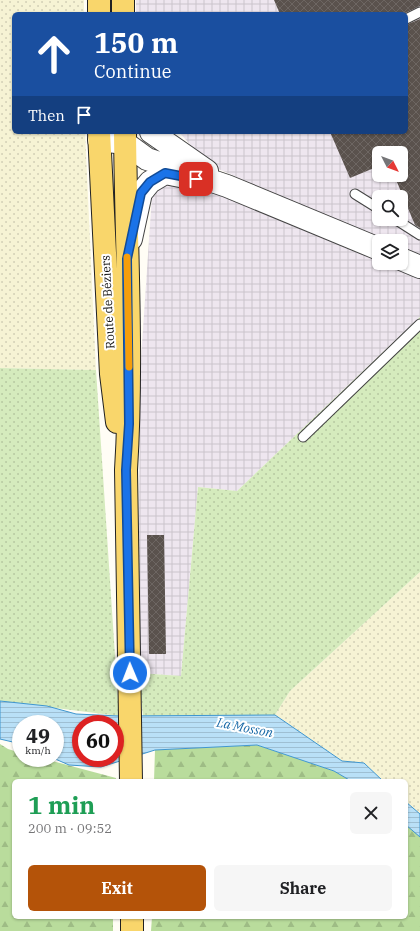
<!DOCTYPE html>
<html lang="en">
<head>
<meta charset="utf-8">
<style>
	body { margin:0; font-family:"IBM Plex Serif",serif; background:#f6f6f6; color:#202124; height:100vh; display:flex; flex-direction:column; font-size:15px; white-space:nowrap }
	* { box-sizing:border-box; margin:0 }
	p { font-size:13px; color:#757577 }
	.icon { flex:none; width:22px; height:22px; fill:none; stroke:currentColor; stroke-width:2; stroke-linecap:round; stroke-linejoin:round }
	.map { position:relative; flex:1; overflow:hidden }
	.details { position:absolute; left:12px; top:779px; width:396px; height:140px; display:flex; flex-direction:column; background:#fff; border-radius:6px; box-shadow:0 1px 3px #0004 }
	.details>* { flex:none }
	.top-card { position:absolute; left:12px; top:12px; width:396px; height:122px; border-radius:6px; box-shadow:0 1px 3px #0004; background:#1a4fa0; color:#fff; overflow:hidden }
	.needle { width:26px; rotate:132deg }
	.fabs { position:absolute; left:372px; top:146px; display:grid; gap:8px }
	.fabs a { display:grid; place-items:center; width:36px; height:36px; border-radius:6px; background:#fff; box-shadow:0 1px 3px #0004; font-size:20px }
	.speed { position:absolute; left:12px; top:715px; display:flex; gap:8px; font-size:20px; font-weight:700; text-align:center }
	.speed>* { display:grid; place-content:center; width:52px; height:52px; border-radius:50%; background:#fff; box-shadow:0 1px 3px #0004; line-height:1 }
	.speed small { font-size:10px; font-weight:400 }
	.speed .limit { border:6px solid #d22; background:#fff; color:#111 }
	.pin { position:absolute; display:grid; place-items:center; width:34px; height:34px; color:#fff; margin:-17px; border-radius:8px; box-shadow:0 2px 6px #0006 }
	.me { position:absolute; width:44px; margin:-22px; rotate:359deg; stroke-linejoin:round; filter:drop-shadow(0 0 3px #0008) }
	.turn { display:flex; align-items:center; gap:14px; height:84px; padding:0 16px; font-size:18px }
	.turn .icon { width:52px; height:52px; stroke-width:2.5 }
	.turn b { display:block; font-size:28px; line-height:34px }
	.then { display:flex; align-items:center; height:38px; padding:0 16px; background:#0003; gap:8px; font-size:15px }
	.round { display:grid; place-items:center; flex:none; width:42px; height:42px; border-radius:6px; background:#f6f6f6 }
	.summary { display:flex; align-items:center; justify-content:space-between; height:68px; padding:0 16px }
	h1 { font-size:24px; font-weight:700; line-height:30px; color:#1e9e55 }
	.button { display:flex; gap:8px; margin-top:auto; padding:8px 16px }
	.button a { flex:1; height:46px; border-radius:6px; background:#b45309; color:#fff; font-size:16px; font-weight:700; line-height:46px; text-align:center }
	.button a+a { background:#f6f6f6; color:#202124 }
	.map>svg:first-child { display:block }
</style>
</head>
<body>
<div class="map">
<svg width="420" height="931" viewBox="0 0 420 931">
	<defs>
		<pattern id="industrial-grid" width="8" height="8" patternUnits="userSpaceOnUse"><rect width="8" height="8" fill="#eee6ef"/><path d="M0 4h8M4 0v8" fill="none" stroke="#cbc4cc"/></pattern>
		<pattern id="farmland-dots" width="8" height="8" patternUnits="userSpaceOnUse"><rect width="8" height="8" fill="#f6f3d4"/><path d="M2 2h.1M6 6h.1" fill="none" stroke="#d2cfb5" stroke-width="1.8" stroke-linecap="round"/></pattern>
		<pattern id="grass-dots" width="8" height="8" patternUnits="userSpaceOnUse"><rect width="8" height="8" fill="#d5ebbd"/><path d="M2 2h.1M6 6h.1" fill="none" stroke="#b6c8a1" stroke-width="1.8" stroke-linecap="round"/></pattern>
		<pattern id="forest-firs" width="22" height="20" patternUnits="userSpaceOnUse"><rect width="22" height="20" fill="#b9dc9c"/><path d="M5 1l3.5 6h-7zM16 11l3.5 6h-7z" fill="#9ebc85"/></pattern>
		<pattern id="water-rules" width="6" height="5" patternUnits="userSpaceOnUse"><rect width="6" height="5" fill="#b9e0f7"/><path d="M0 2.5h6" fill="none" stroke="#9ebfd3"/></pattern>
		<pattern id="building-cross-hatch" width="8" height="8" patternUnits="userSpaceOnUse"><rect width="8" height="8" fill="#5a524d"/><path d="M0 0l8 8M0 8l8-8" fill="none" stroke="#6d6662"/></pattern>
	</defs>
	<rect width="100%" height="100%" fill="#fffdf5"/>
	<path fill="url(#industrial-grid)" fill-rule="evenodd" d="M136 0H420V256L401 249V241H383L207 164 179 132H406V14H136ZM379 153H401V175H379ZM379 197H401V219H379Z
		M154 165 379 261V263H385L420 278V317L237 491 198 487 181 676 138 673 140 374Z"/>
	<path fill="url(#farmland-dots)" d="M0 0H84V14H14V132H85L96 370 0 368Z
		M420 572V814L406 802V781H383L364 763 342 761 275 715 290 691Z"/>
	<path fill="url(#grass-dots)" d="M420 317V572L290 691 275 715 143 716 138 673 181 676 198 487 237 491Z
		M0 368 96 370 119 716 0 701Z"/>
	<path fill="url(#forest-firs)" d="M0 744 8 749 21 753V758H41L116 778V781H14V917H113V931H0Z
		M257 745 334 771 351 781H154L155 750Z
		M406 807 420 814V931H151L152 917H406Z"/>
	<path fill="url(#water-rules)" stroke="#3f96cf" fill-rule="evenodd" d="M0 701 47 706 76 714 119 716 275 715 342 761 364 763 383 781H351L334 771 257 745 155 750 101 767 69 765 53 758H55V724H21V744L0 739ZM81 724H115V758H81Z
		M406 802 420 814V837L406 825Z"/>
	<path fill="url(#building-cross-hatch)" d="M274 0H420V6L403 14H280Z
		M420 19V228L415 225 394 175H401V153H379V166L350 178 330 132H406V25Z
		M147 535H164L166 654H149Z"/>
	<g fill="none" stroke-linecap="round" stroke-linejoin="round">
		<g stroke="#444" stroke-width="11">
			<path id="service" d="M406 19 420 12
				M355 194 379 209
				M395 219 420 235
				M303 437 420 324"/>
		</g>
		<g stroke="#444" stroke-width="24">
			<path id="tertiary" d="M151 132 207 171
				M99 140 125 143 147 159 227 186 379 249
				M131 239 141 193 150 182 165 173 185 177
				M401 259 420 267"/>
		</g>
		<g stroke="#222" stroke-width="24">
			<path id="primary" d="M99 0V14
				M123 0V14
				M99 132 111 374 117 422
				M125 132C126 245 133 358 126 470L131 781
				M132 917V931"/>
		</g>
		<use href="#service" stroke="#fff" stroke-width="9"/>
		<use href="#tertiary" stroke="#fff" stroke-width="22"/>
		<use href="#primary" stroke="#f9d66b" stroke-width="22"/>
	</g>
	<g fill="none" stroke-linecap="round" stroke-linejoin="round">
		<g stroke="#114b97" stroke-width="10">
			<path id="route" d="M130 673 126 470 129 424 127 259 141 193 150 182 165 173 196 179"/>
		</g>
		<use href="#route" stroke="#1a73e8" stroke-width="7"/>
		<path stroke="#f59e0b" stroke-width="7" d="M127 257 129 367"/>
	</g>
	<g text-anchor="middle" stroke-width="4" stroke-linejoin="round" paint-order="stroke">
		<g font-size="12" fill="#111" stroke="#fff">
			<text transform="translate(108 302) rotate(-93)" y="4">Route de Béziers</text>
		</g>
		<g font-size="13" font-style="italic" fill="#1768a6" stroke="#fff">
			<text transform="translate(245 727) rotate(11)" y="5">La Mosson</text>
		</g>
	</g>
</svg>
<div class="fabs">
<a><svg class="needle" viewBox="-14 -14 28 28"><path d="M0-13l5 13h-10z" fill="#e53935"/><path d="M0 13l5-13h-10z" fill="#757577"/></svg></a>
<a><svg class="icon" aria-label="search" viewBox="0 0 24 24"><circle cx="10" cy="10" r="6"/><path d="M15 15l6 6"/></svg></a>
<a><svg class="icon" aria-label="layers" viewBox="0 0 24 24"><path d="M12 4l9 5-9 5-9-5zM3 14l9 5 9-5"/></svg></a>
</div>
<div class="speed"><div>49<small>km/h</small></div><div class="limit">60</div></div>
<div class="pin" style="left:196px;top:179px;background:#d93025"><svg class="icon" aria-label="arrive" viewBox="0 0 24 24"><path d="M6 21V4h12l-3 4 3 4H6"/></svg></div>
<svg class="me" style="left:130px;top:673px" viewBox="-20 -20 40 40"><circle r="17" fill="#1a73e8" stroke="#fff" stroke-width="3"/><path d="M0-11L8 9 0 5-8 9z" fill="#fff"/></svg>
<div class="top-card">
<div class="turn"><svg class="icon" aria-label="ahead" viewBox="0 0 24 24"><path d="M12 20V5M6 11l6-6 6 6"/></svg><div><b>150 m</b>Continue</div></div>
<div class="then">Then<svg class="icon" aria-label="arrive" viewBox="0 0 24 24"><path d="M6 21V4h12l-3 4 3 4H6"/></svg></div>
</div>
<section class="details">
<div class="summary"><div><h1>1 min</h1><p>200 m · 09:52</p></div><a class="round"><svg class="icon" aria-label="close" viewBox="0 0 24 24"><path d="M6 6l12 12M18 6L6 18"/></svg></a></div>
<div class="button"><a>Exit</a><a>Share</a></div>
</section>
</div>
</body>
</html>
